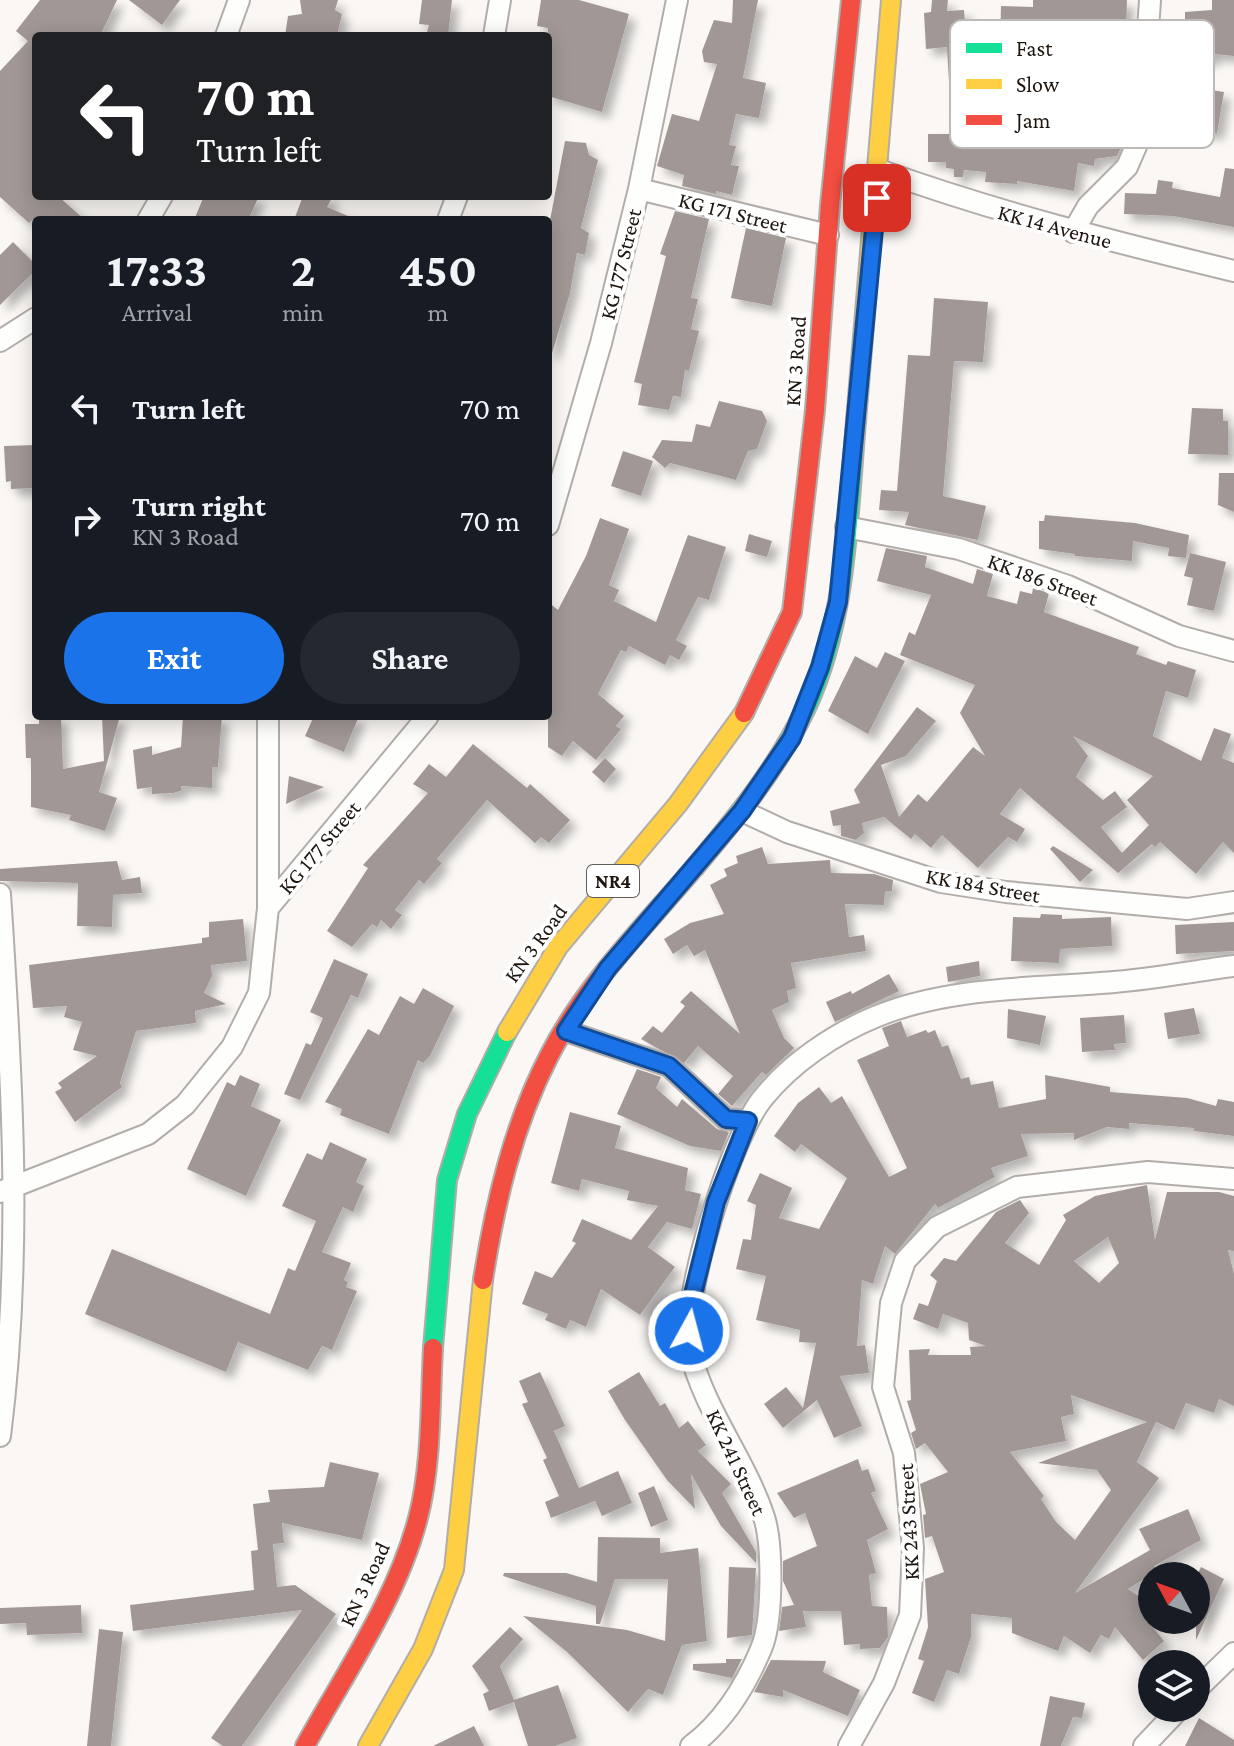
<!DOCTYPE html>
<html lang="en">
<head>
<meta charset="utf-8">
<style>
	body { margin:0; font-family:"Crimson Pro",serif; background:#242831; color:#f1f3f6; height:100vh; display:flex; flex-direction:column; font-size:30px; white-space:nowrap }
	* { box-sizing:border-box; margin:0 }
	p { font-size:26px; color:#9ea1a6 }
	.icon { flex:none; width:44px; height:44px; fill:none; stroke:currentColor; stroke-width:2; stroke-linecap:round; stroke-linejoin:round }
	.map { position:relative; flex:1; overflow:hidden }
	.panel { position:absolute; left:32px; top:216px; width:520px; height:504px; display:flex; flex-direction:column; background:#171b24; border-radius:8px; box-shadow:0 4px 20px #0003 }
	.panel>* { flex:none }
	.hud { position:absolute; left:32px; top:32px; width:520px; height:168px; border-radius:8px; box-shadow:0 4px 20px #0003; background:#202124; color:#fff; overflow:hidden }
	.needle { width:52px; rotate:311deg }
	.buttons { position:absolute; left:1138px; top:1562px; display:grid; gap:16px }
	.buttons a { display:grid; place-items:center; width:72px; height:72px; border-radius:50%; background:#171b24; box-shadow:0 4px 20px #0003; font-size:40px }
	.pin { position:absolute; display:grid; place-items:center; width:68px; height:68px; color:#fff; margin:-34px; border-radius:16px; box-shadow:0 4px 12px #0006 }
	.me { position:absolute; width:88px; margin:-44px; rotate:7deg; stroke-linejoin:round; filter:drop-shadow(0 0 6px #0008) }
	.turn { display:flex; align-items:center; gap:28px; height:168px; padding:0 32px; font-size:36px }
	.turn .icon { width:104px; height:104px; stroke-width:2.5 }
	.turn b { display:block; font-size:56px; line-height:68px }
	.eta { display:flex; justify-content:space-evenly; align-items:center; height:136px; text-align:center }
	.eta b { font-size:48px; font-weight:700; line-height:56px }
	.button { display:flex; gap:16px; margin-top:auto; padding:16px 32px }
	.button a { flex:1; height:92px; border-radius:48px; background:#1a73e8; color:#fff; font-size:32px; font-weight:700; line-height:92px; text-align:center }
	.button a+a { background:#242831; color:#f1f3f6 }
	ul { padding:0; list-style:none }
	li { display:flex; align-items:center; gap:24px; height:112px; padding:0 32px }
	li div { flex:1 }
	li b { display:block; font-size:30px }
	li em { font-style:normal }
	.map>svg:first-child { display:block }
</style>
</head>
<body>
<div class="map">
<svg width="1234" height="1746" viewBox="0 0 1234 1746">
	<defs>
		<filter id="shadow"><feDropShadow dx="7" dy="7" stdDeviation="4" flood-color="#0004"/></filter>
	</defs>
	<rect width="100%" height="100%" fill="#faf7f4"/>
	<path fill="#a19896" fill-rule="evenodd" filter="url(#shadow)" d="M40 0H117L100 36H36V196H58L85 220H32L29 223 0 197V71L28 41 16 31Z
		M129 0H180L162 25Z
		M300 0H338L335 10 342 14 337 36H285L288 16 302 14Z
		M422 0H452L448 36H426L429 25 419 24Z
		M541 0H579L629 14 602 112 548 96V28L537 26Z
		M733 0H758L743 78 766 83 759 118 736 114 729 145 736 146 731 165 739 166 732 195 716 191V194L682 186 684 175 657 166 672 114 699 121 717 64 704 62 702 51 714 20 732 23Z
		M932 0H948L947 11 964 10 967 49 1000 47 1001 6 1033 7V0H1127L1125 68 1109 69 1108 80H1089L1090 49 1045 50 1044 77H1037L1036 86 985 85 1008 104 991 116 969 117 966 149H1031V142L1080 148 1084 123H1123L1124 141 1117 156 1095 159 1094 166 1078 163 1074 191 1017 181V184L985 182 986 172 964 170 963 177H954V169L946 168V162H928V134H952L947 47 926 49 924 13 931 12Z
		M1212 0H1234V56L1213 54 1214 58 1189 62 1185 43V12L1212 10Z
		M1192 87 1224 92 1217 133 1185 128Z
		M565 141 586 143 589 155 598 160 581 228 589 233 585 255 577 253 570 293 552 353 548 352V231Z
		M1225 168 1234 169V227L1173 216 1124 214 1125 193 1156 194 1158 180 1173 182 1172 188 1220 197Z
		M204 196H259L248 220H194Z
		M303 196H333L327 207 357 220H294Z
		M675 211 709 219 691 298 698 299 691 329 699 331 689 371 685 370 681 397 673 396 669 410 638 405 642 384 634 382 666 256 660 254Z
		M746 228 786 238 772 306 731 298Z
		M13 242 36 265V270L0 305V255Z
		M934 298 988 302 983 362 954 361 943 496 986 506 978 540 905 525 909 512 879 510 881 490 897 491 908 355 930 356Z
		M719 401 762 411 767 421 757 449 748 451 736 480 670 463 665 468 652 457 662 440 692 442 696 424 710 427Z
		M1192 408 1223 409V421H1228V455L1188 454Z
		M36 445V488L11 489V481L6 482 4 446Z
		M623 451 653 461 641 496 611 486Z
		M1219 473H1234V512L1218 505Z
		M1045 515 1135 523 1189 535 1186 558 1168 556 1169 548 1133 541 1132 561 1075 556V554L1039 549V521H1044Z
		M600 518 629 529 609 585 619 590 614 601 656 622 688 535 726 547 709 600 698 597 676 640 687 646 679 660 670 655 665 665 629 646 626 652 621 650 598 694 624 716 616 726 621 729 596 760 573 741 562 756 548 747V602L558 610 586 556Z
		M749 534 772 541 767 557 745 551Z
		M886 548 927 556 925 567 973 584 977 569 993 574 987 596 1017 604 1020 591 1032 594 1033 588 1049 593 1044 612 1139 647 1136 654 1166 665 1168 661 1196 670 1188 698 1166 691 1153 736 1201 761 1214 728 1231 734 1222 758 1234 763V853L1223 842 1196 874 1160 842 1155 847 1152 844 1118 873 1020 788 1000 814 1025 829 1017 842 1008 837 978 868 942 835 931 848 915 834 911 839 884 817 862 823 864 833 856 840 841 836V825L833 826 830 811 860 803 854 790 917 707 936 721 906 756 881 765 899 817 918 794 927 802 973 747 985 756 960 713 975 685 900 655 909 632 915 635 931 595 877 581ZM1073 736 1153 776 1127 800 1149 825 1122 853 1101 827 1127 807 1115 791 1103 800 1076 777 1088 756Z
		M1190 553 1226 562 1214 611 1187 605 1193 578 1184 576Z
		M885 652 905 661 868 734 828 711 855 656 877 668Z
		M39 716H61L63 769 104 761 102 716H120L99 792 117 798 105 831 69 820 71 815 31 807V758H26L25 724H39Z
		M183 716H222L218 767H212V788L181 786V791L173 793 152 794V787L137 789 133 750 152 746V755L181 747Z
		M314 716H359L344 752 305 736Z
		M473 744 527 788 530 784 570 820 549 843 541 837 535 843 487 800 437 859 442 863 424 884 419 880 395 910 402 915 391 929 381 920 377 927 372 924 352 947 327 931 368 868 363 865 428 793 413 784 429 764 446 777Z
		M605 758 616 769 604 783 592 772Z
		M289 776 324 787 286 804Z
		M1053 846 1093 870 1080 882 1050 849Z
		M762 847 768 864 830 860 831 873 874 874 893 880 892 891H885L884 905 845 904 849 937 864 935 866 951 791 963 796 988 787 991 789 1002 772 1010 784 1038 794 1048 766 1075 762 1072 732 1106 718 1094 733 1076 698 1046 684 1063 641 1039 653 1026 662 1033 685 1006 680 1002 691 991 740 1034 705 950 694 956 687 945 673 954 664 939 690 923 724 914 710 885 727 876 724 869 738 863 736 856Z
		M117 861 122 880 140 877 142 893 113 895 112 927 77 926 78 883 0 881V869Z
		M1041 914 1062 915V919L1111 917 1112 946 1060 949 1059 963 1011 961 1013 917 1040 918Z
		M243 919 247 961 211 965 212 976 204 993 226 1004 195 1011 196 1023 136 1031 120 1083 122 1087 75 1122 55 1092 62 1088 58 1083 97 1056 73 1050 82 1022 64 1017 67 1006 33 1008 29 965 202 943V938L209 937V922Z
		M1234 922V951L1176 954 1175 925Z
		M334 959 368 974 358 998 351 995 300 1100 284 1094 306 1043 311 1045 323 1018 310 1012Z
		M979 961 980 976 948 982 946 967Z
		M889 974 899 991 835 1022 826 1002 851 991 852 994Z
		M423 988 454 1006 430 1056 423 1063 418 1060 389 1134 340 1115 342 1109 325 1102 368 1029 379 1035 400 996 414 1004Z
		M1194 1008 1200 1034 1168 1039 1164 1013Z
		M1008 1009 1046 1016 1040 1045 1007 1038Z
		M1124 1015 1126 1043 1114 1044 1115 1050 1082 1052 1080 1018Z
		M901 1021 907 1037 926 1030 928 1033 935 1030 942 1047 948 1045 961 1079 969 1077 971 1085 993 1081 999 1108 1046 1099 1045 1075 1110 1087V1092L1187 1098 1216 1106 1218 1099 1234 1102V1136L1194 1131V1128L1129 1123V1129L1107 1127 1074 1140V1133L1021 1134 1028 1156 991 1168 995 1177 938 1208 935 1204 895 1254 885 1246 873 1284 862 1280 857 1346 865 1345 869 1373 840 1376 862 1426 834 1438 817 1400 783 1428 764 1404 786 1387 803 1408 816 1343 799 1342 800 1330 756 1320 766 1276 736 1269 743 1239 751 1240 756 1205 747 1201 760 1173 792 1188 779 1218 819 1229 847 1178 801 1144 795 1152 774 1136 798 1103 819 1087 831 1103 842 1096 889 1177 907 1168 857 1060 889 1046 882 1028Z
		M637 1069 661 1077 656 1088 677 1107 682 1099 717 1129 729 1132 721 1151 690 1146 617 1114Z
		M240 1075 260 1084 251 1106 281 1120 246 1196 187 1169 227 1082 235 1086Z
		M570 1112 621 1126 615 1148 688 1168 685 1190 701 1194 692 1229 667 1222 648 1247 675 1267 640 1315 601 1289 586 1327 570 1320 566 1329 545 1320 548 1314 522 1304 535 1271 552 1278 576 1243 572 1241 582 1219 631 1240 658 1206 627 1200 629 1191 582 1179 579 1191 551 1183Z
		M330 1142 367 1159 356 1182 364 1186 353 1212 343 1207 322 1252 351 1263 344 1280 348 1282 346 1287 357 1291 332 1350 322 1346 308 1370 238 1342 226 1372 85 1314 112 1249 270 1314 288 1268 295 1271 316 1221 282 1206 307 1153 322 1160Z
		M1147 1185 1155 1240 1167 1192H1219L1234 1196V1251L1228 1250 1234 1274V1406L1219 1399 1214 1413 1186 1403 1174 1430 1156 1422 1137 1462 1159 1478 1075 1593 1150 1550 1139 1529 1188 1509 1201 1540 1154 1566 1157 1571 1128 1589 1152 1605 1151 1625 1164 1641 1143 1660 1115 1627 1109 1639 1101 1635 1090 1653 1064 1636 1058 1651 1012 1633V1618L971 1614V1637L959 1674 947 1670 934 1702 912 1693 924 1661 918 1659 928 1627 925 1579 944 1572 932 1536 925 1538 923 1515 926 1514 920 1484 948 1472 925 1443 916 1449 911 1433 916 1430 907 1401 911 1400 909 1350 930 1349 928 1355H971L970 1347 986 1346 969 1340 968 1323 943 1314 938 1329 913 1319 919 1303 928 1306 937 1281 930 1275 944 1258 956 1261 996 1212 1020 1200 1029 1213 1005 1243 1039 1265 1066 1220 1063 1215 1095 1196ZM1108 1237 1119 1263 1099 1283 1074 1261ZM1071 1395 1147 1422 1038 1463 1097 1470 1111 1490 1075 1540 1056 1522 1041 1499 1044 1496 1010 1452 1066 1441 1061 1417 1074 1414Z
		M540 1372 565 1426 554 1431 579 1488 618 1471 632 1503 602 1516 595 1501 551 1518 545 1502 559 1496 543 1460 547 1458 522 1404 528 1402 519 1381Z
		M639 1372 660 1406 665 1403 679 1428 688 1421 706 1445 698 1451 731 1484 722 1493 756 1552V1563L721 1526 691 1474 695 1509 667 1480 625 1420 608 1391Z
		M858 1459 862 1471 868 1469 876 1491 871 1493 888 1529 867 1540 876 1573 869 1575 872 1606 887 1607 888 1637 880 1648 860 1649V1644L844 1645 841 1611H803L806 1627 779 1631 782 1607 794 1605 783 1581V1561L817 1546 805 1513 794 1518 777 1493Z
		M330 1462 379 1473 362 1540 282 1523 284 1543 273 1544 277 1587 295 1585 336 1614 242 1746H223L211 1738 302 1610 133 1631 130 1605 254 1590 251 1551 258 1550 253 1504 270 1502 268 1490 324 1487Z
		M654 1486 668 1520 651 1527 638 1493Z
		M598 1537 660 1538V1553L698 1548 707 1641 682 1645 663 1695 648 1689 628 1712 567 1652 523 1616 627 1630 665 1641 668 1579H615L600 1624H596V1606L503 1576 504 1573H566L597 1582Z
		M729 1567 756 1568 752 1635 727 1638Z
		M1201 1567 1224 1579 1196 1640V1577Z
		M81 1605 82 1633 27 1635 26 1623 0 1624V1608Z
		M510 1627 523 1639 500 1666 514 1700 558 1685 577 1738 555 1746H528L514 1702 489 1711 483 1694 489 1691 472 1666Z
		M99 1629 123 1632 111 1746H87Z
		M726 1659H742L732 1678 693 1670V1664L726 1663Z
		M771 1660 826 1661 823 1672 860 1690 848 1716 783 1690V1697L754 1692Z
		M1050 1696 1085 1703 1082 1718 1073 1717 1061 1746H1040Z
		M1199 1718 1234 1740V1746H1185Z
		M474 1726 484 1746H433Z"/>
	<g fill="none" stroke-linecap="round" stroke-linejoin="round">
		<g stroke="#b2ada8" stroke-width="24">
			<path id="street" d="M226 36 239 0
				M494 36 500 0
				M879 170C996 212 1114 242 1234 271
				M639 189 828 235
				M148 220 162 196
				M448 220 457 196
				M1073 232 1088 206 1127 167 1137 144 1142 121 1150 0
				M0 341 36 318
				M548 525 601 343 639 189 677 0
				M846 527 959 549 1068 586 1179 636 1234 651
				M742 811 787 832 941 882 1006 892 1187 909 1234 902
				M0 894C12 1075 23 1255 0 1436
				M268 908V716
				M566 1031 669 1066 726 1119 748 1121
				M0 1192 148 1134 185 1105 232 1047 259 993 268 908 428 716
				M1196 1690 1234 1653
				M691 1746C723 1722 746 1685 761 1649 773 1622 773 1545 764 1517 745 1459 704 1410 690 1351 679 1304 731 1136 763 1098 791 1063 834 1034 875 1017 949 986 1035 989 1114 982 1154 979 1194 971 1234 966
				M849 1746 884 1683 910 1615 913 1548 904 1453 883 1387 891 1303 905 1261 937 1227 1017 1187 1148 1172 1234 1179
				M1144 1746 1180 1708"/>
		</g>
		<g stroke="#b2ada8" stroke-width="22">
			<path id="fast" d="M695 867C737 817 778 767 806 708 847 620 848 516 856 421
				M433 1348 447 1180 467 1114 507 1032"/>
		</g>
		<g stroke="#b2ada8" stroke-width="22">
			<path id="slow" d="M856 421 891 0
				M507 1032 558 947 678 804 744 713
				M368 1746 423 1649 454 1570 483 1280"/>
		</g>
		<g stroke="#b2ada8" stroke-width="22">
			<path id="jam" d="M744 713 792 612 815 410 830 205 851 0
				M483 1280C495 1203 513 1126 549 1056 585 985 644 927 695 867
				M305 1746C345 1673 397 1599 418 1518 432 1464 430 1403 433 1348"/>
		</g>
		<use href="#street" stroke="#fefefd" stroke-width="20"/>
		<use href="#fast" stroke="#16e098" stroke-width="18"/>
		<use href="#slow" stroke="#ffcf43" stroke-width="18"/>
		<use href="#jam" stroke="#f24e42" stroke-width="18"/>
	</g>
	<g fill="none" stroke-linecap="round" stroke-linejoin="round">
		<g stroke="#114b97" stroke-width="20">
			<path id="route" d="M689 1331 688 1314 716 1202 748 1121 726 1119 669 1066 566 1031 608 968 742 811 792 738 820 667 838 602 877 198"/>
		</g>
		<use href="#route" stroke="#1a73e8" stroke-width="14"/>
	</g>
	<g text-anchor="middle" stroke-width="8" stroke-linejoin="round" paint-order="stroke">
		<rect fill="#fff" stroke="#625c57" stroke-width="2" x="587" y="865" width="52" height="32" rx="6"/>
		<g font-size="20" font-weight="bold" fill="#1f160f">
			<text x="613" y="888">NR4</text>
		</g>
		<g font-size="22" fill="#1f160f" stroke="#fff">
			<text transform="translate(733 212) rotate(14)" y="8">KG 171 Street</text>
			<text transform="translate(1055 226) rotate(15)" y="8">KK 14 Avenue</text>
			<text transform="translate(620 264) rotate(-76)" y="8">KG 177 Street</text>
			<text transform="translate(795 361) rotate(-86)" y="8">KN 3 Road</text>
			<text transform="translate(1043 579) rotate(20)" y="8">KK 186 Street</text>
			<text transform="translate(319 847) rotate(-50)" y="8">KG 177 Street</text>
			<text transform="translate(983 885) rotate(10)" y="8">KK 184 Street</text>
			<text transform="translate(535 943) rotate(-54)" y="8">KN 3 Road</text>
			<text transform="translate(737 1462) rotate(65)" y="8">KK 241 Street</text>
			<text transform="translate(908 1522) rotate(-93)" y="8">KK 243 Street</text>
			<text transform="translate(364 1584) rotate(-65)" y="8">KN 3 Road</text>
		</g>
	</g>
	<rect x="950" y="20" width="264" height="128" rx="12" fill="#fff" stroke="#bcb9b7" stroke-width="2"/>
	<rect x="966" y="43" width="36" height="10" fill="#16e098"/>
	<rect x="966" y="79" width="36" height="10" fill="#ffcf43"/>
	<rect x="966" y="115" width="36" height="10" fill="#f24e42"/>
	<g font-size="22" fill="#1f160f">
		<text x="1016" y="56">Fast</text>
		<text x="1016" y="92">Slow</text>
		<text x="1016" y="128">Jam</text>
	</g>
</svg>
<div class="buttons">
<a><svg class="needle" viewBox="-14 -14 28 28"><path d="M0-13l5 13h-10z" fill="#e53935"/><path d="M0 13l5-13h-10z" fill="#9ea1a6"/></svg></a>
<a><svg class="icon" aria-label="layers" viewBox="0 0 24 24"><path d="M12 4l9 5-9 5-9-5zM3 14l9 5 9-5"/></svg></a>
</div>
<div class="pin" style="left:877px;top:198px;background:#d93025"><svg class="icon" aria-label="arrive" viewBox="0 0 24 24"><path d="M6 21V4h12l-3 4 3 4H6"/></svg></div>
<svg class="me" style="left:689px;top:1331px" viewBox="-20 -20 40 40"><circle r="17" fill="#1a73e8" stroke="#fff" stroke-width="3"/><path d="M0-11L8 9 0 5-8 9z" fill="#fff"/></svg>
<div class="hud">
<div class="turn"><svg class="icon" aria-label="left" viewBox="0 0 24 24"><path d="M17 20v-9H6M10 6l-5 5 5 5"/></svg><div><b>70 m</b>Turn left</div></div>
</div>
<section class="panel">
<div class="eta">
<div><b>17:33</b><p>Arrival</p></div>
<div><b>2</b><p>min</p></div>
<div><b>450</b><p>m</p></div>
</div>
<ul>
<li><svg class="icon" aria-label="left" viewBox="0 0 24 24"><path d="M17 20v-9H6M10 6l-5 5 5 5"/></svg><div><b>Turn left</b></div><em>70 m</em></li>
<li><svg class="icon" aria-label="right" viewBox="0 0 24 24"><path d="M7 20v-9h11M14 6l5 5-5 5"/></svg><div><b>Turn right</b><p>KN 3 Road</p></div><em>70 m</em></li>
</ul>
<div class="button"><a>Exit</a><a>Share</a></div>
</section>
</div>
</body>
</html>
